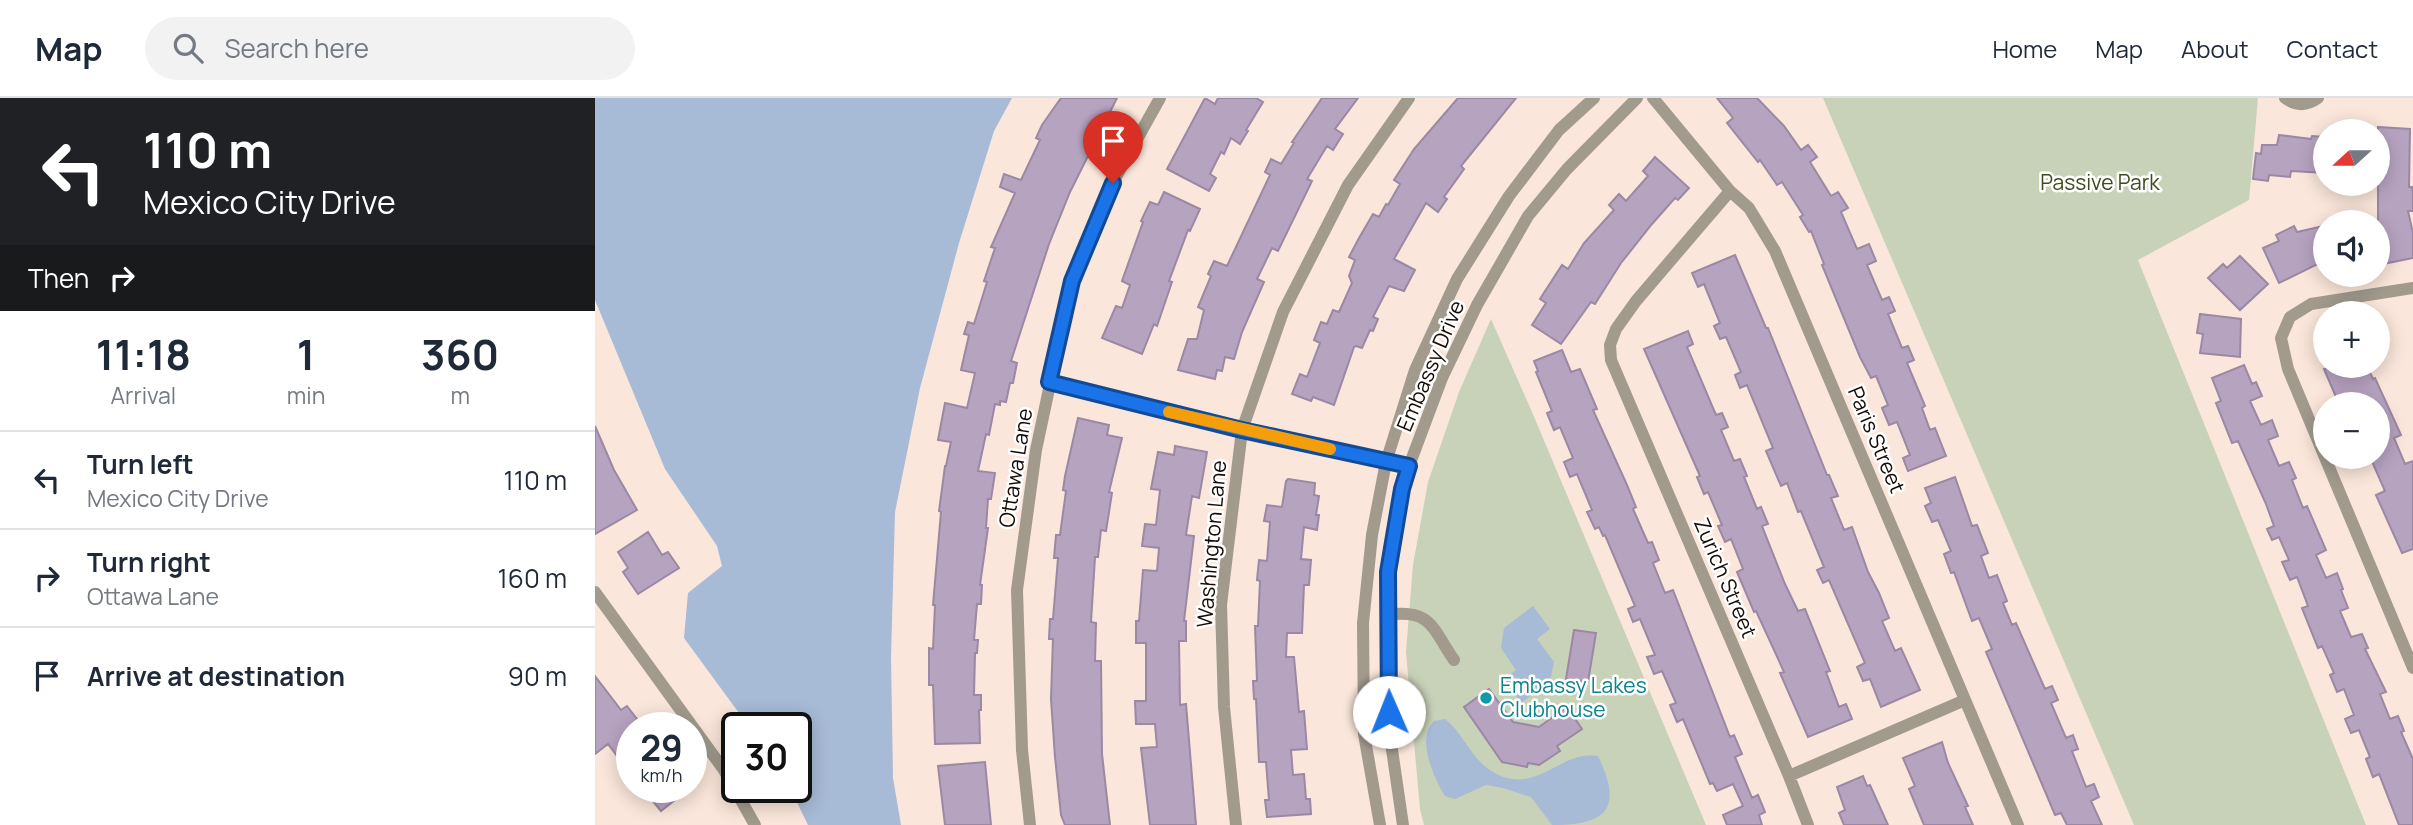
<!DOCTYPE html>
<html lang="en">
<head>
<meta charset="utf-8">
<style>
	body { margin:0; font-family:Manrope,sans-serif; background:#f2f2f3; color:#1f2937; height:100vh; display:flex; flex-direction:column; font-size:26px; white-space:nowrap }
	* { box-sizing:border-box; margin:0 }
	p { font-size:23px; color:#747a83 }
	.icon { flex:none; width:38px; height:38px; fill:none; stroke:currentColor; stroke-width:2; stroke-linecap:round; stroke-linejoin:round }
	.map { position:relative; flex:1; overflow:hidden }
	.sheet { display:flex; flex-direction:column; background:#fff; width:595px }
	.sheet>* { flex:none }
	.banner { background:#202124; color:#fff; overflow:hidden }
	.needle { width:46px; rotate:249deg }
	.tools { position:absolute; left:1718px; top:21px; display:grid; gap:14px }
	.tools a { display:grid; place-items:center; width:77px; height:77px; border-radius:50%; background:#fff; box-shadow:0 4px 18px #0003; font-size:35px }
	.speed { position:absolute; left:21px; top:614px; display:flex; gap:14px; font-size:35px; font-weight:700; text-align:center }
	.speed>* { display:grid; place-content:center; width:91px; height:91px; border-radius:50%; background:#fff; box-shadow:0 4px 18px #0003; line-height:1 }
	.speed small { font-size:18px; font-weight:400 }
	.speed .limit { border:4px solid #111; border-radius:10px; background:#fff; color:#111 }
	.pin { position:absolute; display:grid; place-items:center; width:60px; height:60px; color:#fff; margin:-72px -30px; border-radius:50% 50% 50% 0; rotate:-45deg; box-shadow:0 0 7px #0007 }
	.pin .icon { rotate:45deg }
	.me { position:absolute; width:77px; margin:-38px; rotate:359deg; stroke-linejoin:round; filter:drop-shadow(0 0 5px #0008) }
	.turn { display:flex; align-items:center; gap:24px; height:147px; padding:0 28px; font-size:32px }
	.turn .icon { width:91px; height:91px; stroke-width:2.5 }
	.turn b { display:block; font-size:49px; line-height:60px }
	.then { display:flex; align-items:center; height:66px; padding:0 28px; background:#0003; gap:14px; font-size:26px }
	.eta { display:flex; justify-content:space-evenly; align-items:center; height:119px; text-align:center }
	.eta b { font-size:42px; font-weight:700; line-height:49px }
	ul { padding:0; list-style:none }
	li { display:flex; align-items:center; gap:21px; height:98px; padding:0 28px; border-top:2px solid #e0e1e3 }
	li div { flex:1 }
	li b { display:block; font-size:26px }
	li em { font-style:normal }
	header { display:flex; align-items:center; gap:42px; box-sizing:border-box; height:98px; padding:0 35px; background:#fff; border-bottom:2px solid #e0e1e3 }
	header strong { font-size:33px }
	nav { display:flex; gap:38px; margin-inline-start:auto; font-size:24px }
	.search { width:490px; height:63px; background:#f2f2f3; display:flex; align-items:center; gap:18px; box-sizing:border-box; padding:0 24px; border-radius:38px; color:#747a83; font-size:26px }
	main { display:flex; flex:1; min-height:0 }
	.map>svg:first-child { display:block }
</style>
</head>
<body>
<header>
<strong>Map</strong>
<div class="search"><svg class="icon" aria-label="search" viewBox="0 0 24 24"><circle cx="10" cy="10" r="6"/><path d="M15 15l6 6"/></svg>Search here</div>
<nav><a>Home</a><a>Map</a><a>About</a><a>Contact</a></nav>
</header>
<main>
<section class="sheet">
<div class="banner">
<div class="turn"><svg class="icon" aria-label="left" viewBox="0 0 24 24"><path d="M17 20v-9H6M10 6l-5 5 5 5"/></svg><div><b>110 m</b>Mexico City Drive</div></div>
<div class="then">Then<svg class="icon" aria-label="right" viewBox="0 0 24 24"><path d="M7 20v-9h11M14 6l5 5-5 5"/></svg></div>
</div>
<div class="eta">
<div><b>11:18</b><p>Arrival</p></div>
<div><b>1</b><p>min</p></div>
<div><b>360</b><p>m</p></div>
</div>
<ul>
<li><svg class="icon" aria-label="left" viewBox="0 0 24 24"><path d="M17 20v-9H6M10 6l-5 5 5 5"/></svg><div><b>Turn left</b><p>Mexico City Drive</p></div><em>110 m</em></li>
<li><svg class="icon" aria-label="right" viewBox="0 0 24 24"><path d="M7 20v-9h11M14 6l5 5-5 5"/></svg><div><b>Turn right</b><p>Ottawa Lane</p></div><em>160 m</em></li>
<li><svg class="icon" aria-label="arrive" viewBox="0 0 24 24"><path d="M6 21V4h12l-3 4 3 4H6"/></svg><div><b>Arrive at destination</b></div><em>90 m</em></li>
</ul>
</section>
<div class="map">
<svg width="1818" height="727" viewBox="0 0 1818 727">
	<rect width="100%" height="100%" fill="#fae6da"/>
	<path fill="#c8d2b8" d="M1228 0H1663L1654 102 1543 162 1771 727H1539Z
		M896 221 937 314 1111 727H829L825 711 811 554 818 467 833 384 864 294Z"/>
	<path fill="#a7bad6" d="M0 0H417L399 33 364 145 325 290 300 414 296 559 298 680 306 727H213L195 690H201V630H155L89 540 93 495 127 468 122 448 70 371 0 202Z
		M938 508 955 531 942 541 959 564 955 583 926 605 909 581 921 572 906 550 909 530Z
		M850 621C867 634 875 657 892 670 938 704 964 651 1003 658 1028 710 1013 727 957 727L936 699 908 690 891 687 860 701 850 698C840 682 826 651 833 632 834 628 837 626 839 623Z"/>
	<path fill="#b6a3c0" stroke="#9a88a4" stroke-width="2" d="M466 0H522L475 94 454 146 416 263 422 265 418 285H415L411 304 405 303V307L400 306 394 337 391 336 383 373 400 375 396 401H393L391 430H393L385 487H387L386 506H382L379 542H383L382 555H380L379 597H386V612H384L385 645 340 646 338 587H334V550L338 551 340 507H338L346 414 344 413 350 368H351L356 344 343 342 350 305 372 310 380 275 366 272 374 237 369 236 373 224 379 226 392 184 389 183 400 150 396 149 420 95 405 89 409 76 426 82 445 42 441 40 447 27Z
		M610 0 620 6 623 0H661L668 4 651 32 653 33 645 46 636 40 629 56 626 54 615 76 621 80 614 93 572 71Z
		M727 0H763L740 31 748 36 738 52 732 48 712 81 717 83 683 153 677 150 662 181 669 184 647 234 639 261 630 259 627 273 622 272 620 281 583 272 593 241H602L609 212 603 209 616 178 613 176 619 163 632 168 675 77 670 74 676 61 686 66 699 45 697 44Z
		M863 0H921L866 68 869 71 849 99 852 101 843 114 831 105 799 161 820 172 809 193 794 188 778 219 783 221 778 233 775 232 767 250 761 248 759 249 739 307 718 299 716 303 697 296 705 276 712 279 725 245 719 242 726 224 732 226 738 212 744 214 757 185 754 178 760 162 754 159 764 140 778 116 784 119 791 106 793 107 805 86 799 82 819 51Z
		M1122 0H1162L1189 28 1206 52 1213 47 1222 59 1215 64 1236 98 1243 94 1253 110 1246 114 1262 151 1274 146 1281 163 1272 167 1287 202 1294 199 1300 213 1293 216 1307 250 1313 248 1319 262 1312 265 1330 308 1327 310 1335 332 1340 330 1351 358 1313 373 1308 360 1315 357 1302 324 1294 327 1287 310 1293 307 1281 278 1276 280 1265 259 1227 167 1229 166 1216 133 1214 134 1205 119 1208 117 1187 84 1182 87 1165 62 1163 64 1132 25 1138 20Z
		M1783 29 1815 31 1814 89H1817L1818 96V113H1813L1818 135V160L1788 166 1783 144Z
		M1684 37 1716 41 1717 38 1731 39V75L1696 73 1695 79 1674 77 1673 83 1658 81 1661 55 1666 56 1667 47H1682Z
		M1060 59 1094 90 1083 102 1080 100 1057 126 1026 165 1000 206 996 204 966 246 937 227 951 205 945 201 967 167 973 171 989 145 1019 112 1014 107 1024 96 1031 103 1053 78 1048 73Z
		M569 94 605 111 595 133 593 132 574 183 577 184 562 228 559 226 547 256 507 240 521 208 527 210 535 187 527 183 548 124 546 123 555 104 563 107Z
		M1699 128 1702 134 1728 128 1731 132V162L1684 185 1668 150 1684 143 1681 137Z
		M1140 157 1171 230H1173L1232 377H1234L1243 398 1236 400 1249 432 1257 429 1273 474 1284 495 1294 520 1287 523 1300 553 1306 550 1325 592 1286 609 1275 581 1268 583 1262 569 1270 565 1234 482 1228 485 1222 472 1229 469 1206 413 1203 414 1192 385 1186 388 1171 353 1178 350 1152 287 1145 290 1140 277 1146 274 1131 239 1125 241 1119 228 1125 225 1109 186 1103 189 1097 175Z
		M1645 158 1673 186 1645 212 1613 180 1628 166 1632 170Z
		M1605 216 1646 221 1645 259 1605 255 1608 236 1602 235Z
		M1093 233 1098 246 1092 249 1121 317 1127 315 1133 329 1126 332 1139 363 1145 361 1152 378 1149 379 1162 411 1166 409 1173 426 1167 428 1190 486 1203 513 1210 511 1235 573 1231 574 1244 609 1251 606 1257 621 1213 639 1185 575 1189 574 1174 541 1161 513 1159 514 1142 474 1148 471 1136 441 1130 444 1123 428 1127 427 1113 394 1109 396 1102 379 1105 378 1049 251Z
		M967 252 976 274 985 271 1002 311 998 312 1032 387 1041 409 1038 411 1053 445 1057 444 1064 462 1058 465 1070 495 1078 492 1135 639 1139 637 1147 656 1140 659 1157 700 1163 697 1170 714 1164 717 1167 727H1132L1128 717 1148 708 1138 686 1122 693 1118 685 1115 686 1088 621 1082 624 1075 607 1081 605 1067 573 1059 576 1052 559 1060 557 1045 521 1038 524 1033 511 1040 508 1010 437 1008 438 1004 429 1000 431 992 414 997 412 982 376 975 379 969 364 978 360 965 329 959 332 952 315 957 313 941 274 943 273 939 263Z
		M1649 267 1657 286 1661 284 1667 298 1655 303 1666 327 1677 322 1683 338 1673 342 1684 368 1694 364 1701 380 1697 382 1708 410 1712 408 1731 452 1721 457 1731 480 1742 475 1748 491 1746 492 1753 510 1745 513 1756 539 1767 536 1773 550 1770 551 1791 594 1785 596 1795 621 1803 618 1809 633 1806 634 1818 661V727H1804L1784 676 1778 679 1771 661 1775 659 1764 632 1756 635 1750 621 1759 617 1749 591 1742 594 1735 577 1739 575 1727 548 1723 550 1707 510 1713 508 1702 479 1695 482 1687 464 1694 462 1684 439 1677 442 1672 431 1679 428 1671 406 1643 343 1637 345 1621 305 1626 303 1617 280Z
		M1738 268H1772L1778 281 1780 280 1806 337 1799 340 1810 366 1818 363V451L1807 455 1781 397 1790 393 1775 359H1783V306H1744L1729 271Z
		M483 320 514 327 512 337 527 340 514 394 517 395 511 433 506 432 503 459H500L496 524 501 525 500 563H506L507 656 515 727H470L466 717 460 659 456 601 458 541H454L455 521H458L463 460H459L461 437H465L471 393 468 392 470 378Z
		M0 328 19 372 42 412 0 436Z
		M580 348 612 354 604 400 597 398 591 437 599 438 589 523H591V543H584L585 607 591 606 601 727H555L546 650 562 649 560 626H541L540 603H551V545H541V523H544L548 472 562 473 564 450 547 448 550 426 561 427 565 392 556 391 563 354 579 357Z
		M1360 379 1377 428 1382 427 1393 455 1386 458 1394 480 1402 477 1412 503 1408 505 1417 527 1421 525 1450 591 1457 588 1463 602 1456 605 1471 640 1478 637 1483 651 1477 653 1491 689 1499 686 1504 699 1496 703 1507 727H1472L1466 715 1460 717 1391 554 1397 551 1384 520 1377 523 1359 474 1356 475 1349 456 1356 453 1343 422 1337 424 1330 408 1336 405 1330 390Z
		M693 381 720 385 719 397 724 398 721 417H724L722 432 709 429 706 461 716 462 714 487H709L707 535H692L691 559H699L704 614 709 613 712 651 696 652 698 677 709 676 711 701H715L716 716 672 719 670 702H674L671 664H664L661 601H659L658 583H662L660 528H663L665 483 662 482 664 462 672 463 675 424 669 423 672 407 687 409 691 383Z
		M53 434 67 457 73 454 84 470 43 496 28 474 33 470 23 454Z
		M979 532 1001 535 993 584 971 581Z
		M0 578 26 612 32 608 45 625 37 630V660L28 666 13 646 0 656Z
		M894 591 918 624 944 629 972 609 987 631 962 648 965 653 944 667 933 665 932 669 907 664 869 609Z
		M1347 644 1353 665 1373 708 1370 709 1378 727H1329L1314 691 1320 688 1308 660Z
		M390 664 396 727H350L343 668Z
		M1268 678 1272 688 1275 687 1293 727H1249L1244 715 1250 712 1242 689Z
		M47 690H95L66 713Z"/>
	<g fill="none" stroke-linecap="round" stroke-linejoin="round">
		<path stroke="#a19a8d" stroke-width="12" d="M1058 0 1135 93 1154 110 1180 153 1423 727
			M1690 0C1701 8 1712 8 1723 0
			M1135 93 1041 203 1021 231 1015 247 1016 262 1194 678 1213 727
			M1818 190 1716 206 1695 219 1686 240 1693 271 1818 570
			M454 284 647 332 814 368
			M0 494 129 672 160 727
			M792 517C836 510 837 530 859 562
			M1194 678 1370 602
			M435 727 427 652 422 492 441 352 477 183 518 84 565 0
			M641 727 629 609 626 507 647 332 688 214 753 87 814 0
			M785 727 769 636 768 525 777 437 791 364 820 272 862 181 914 98 964 32 999 0
			M808 727 795 638 793 474 807 391 814 368 847 280 882 207 933 118 972 71 1042 0"/>
	</g>
	<g fill="none" stroke-linecap="round" stroke-linejoin="round">
		<g stroke="#114b97" stroke-width="18">
			<path id="route" d="M518 85 477 183 454 284 647 332 814 368 807 391 793 474 794 614"/>
		</g>
		<use href="#route" stroke="#1a73e8" stroke-width="12"/>
		<path stroke="#f59e0b" stroke-width="12" d="M574 314 735 351"/>
	</g>
	<circle fill="#0f9aa8" stroke="#fff" stroke-width="2.5" cx="891" cy="600" r="7"/>
	<g text-anchor="middle" stroke-width="5" stroke-linejoin="round" paint-order="stroke">
		<g font-size="21" fill="#3c4c1a" stroke="#fff">
			<text x="1505" y="92">Passive Park</text>
		</g>
		<g font-size="21" fill="#160b05" stroke="#fff">
			<text transform="translate(836 268) rotate(-67)" y="7">Embassy Drive</text>
			<text transform="translate(1281 342) rotate(67)" y="7">Paris Street</text>
			<text transform="translate(421 370) rotate(-81)" y="7">Ottawa Lane</text>
			<text transform="translate(617 446) rotate(-85)" y="7">Washington Lane</text>
			<text transform="translate(1130 480) rotate(67)" y="7">Zurich Street</text>
		</g>
		<g font-size="21" fill="#0d838f" stroke="#fff" text-anchor="start">
			<text x="905" y="595">Embassy Lakes<tspan x="905" dy="24">Clubhouse</tspan></text>
		</g>
	</g>
</svg>
<div class="tools">
<a><svg class="needle" viewBox="-14 -14 28 28"><path d="M0-13l5 13h-10z" fill="#e53935"/><path d="M0 13l5-13h-10z" fill="#747a83"/></svg></a>
<a><svg class="icon" aria-label="sound" viewBox="0 0 24 24"><path d="M4 9h4l5-4v14l-5-4H4zM17 9q2 3 0 6"/></svg></a>
<a>+</a>
<a>−</a>
</div>
<div class="speed"><div>29<small>km/h</small></div><div class="limit">30</div></div>
<div class="pin" style="left:518px;top:85px;background:#d93025"><svg class="icon" aria-label="arrive" viewBox="0 0 24 24"><path d="M6 21V4h12l-3 4 3 4H6"/></svg></div>
<svg class="me" style="left:794px;top:614px" viewBox="-20 -20 40 40"><circle r="19" fill="#fff"/><path d="M0-13L10 11 0 6-10 11z" fill="#1a73e8"/></svg>
</div>
</main>
</body>
</html>
